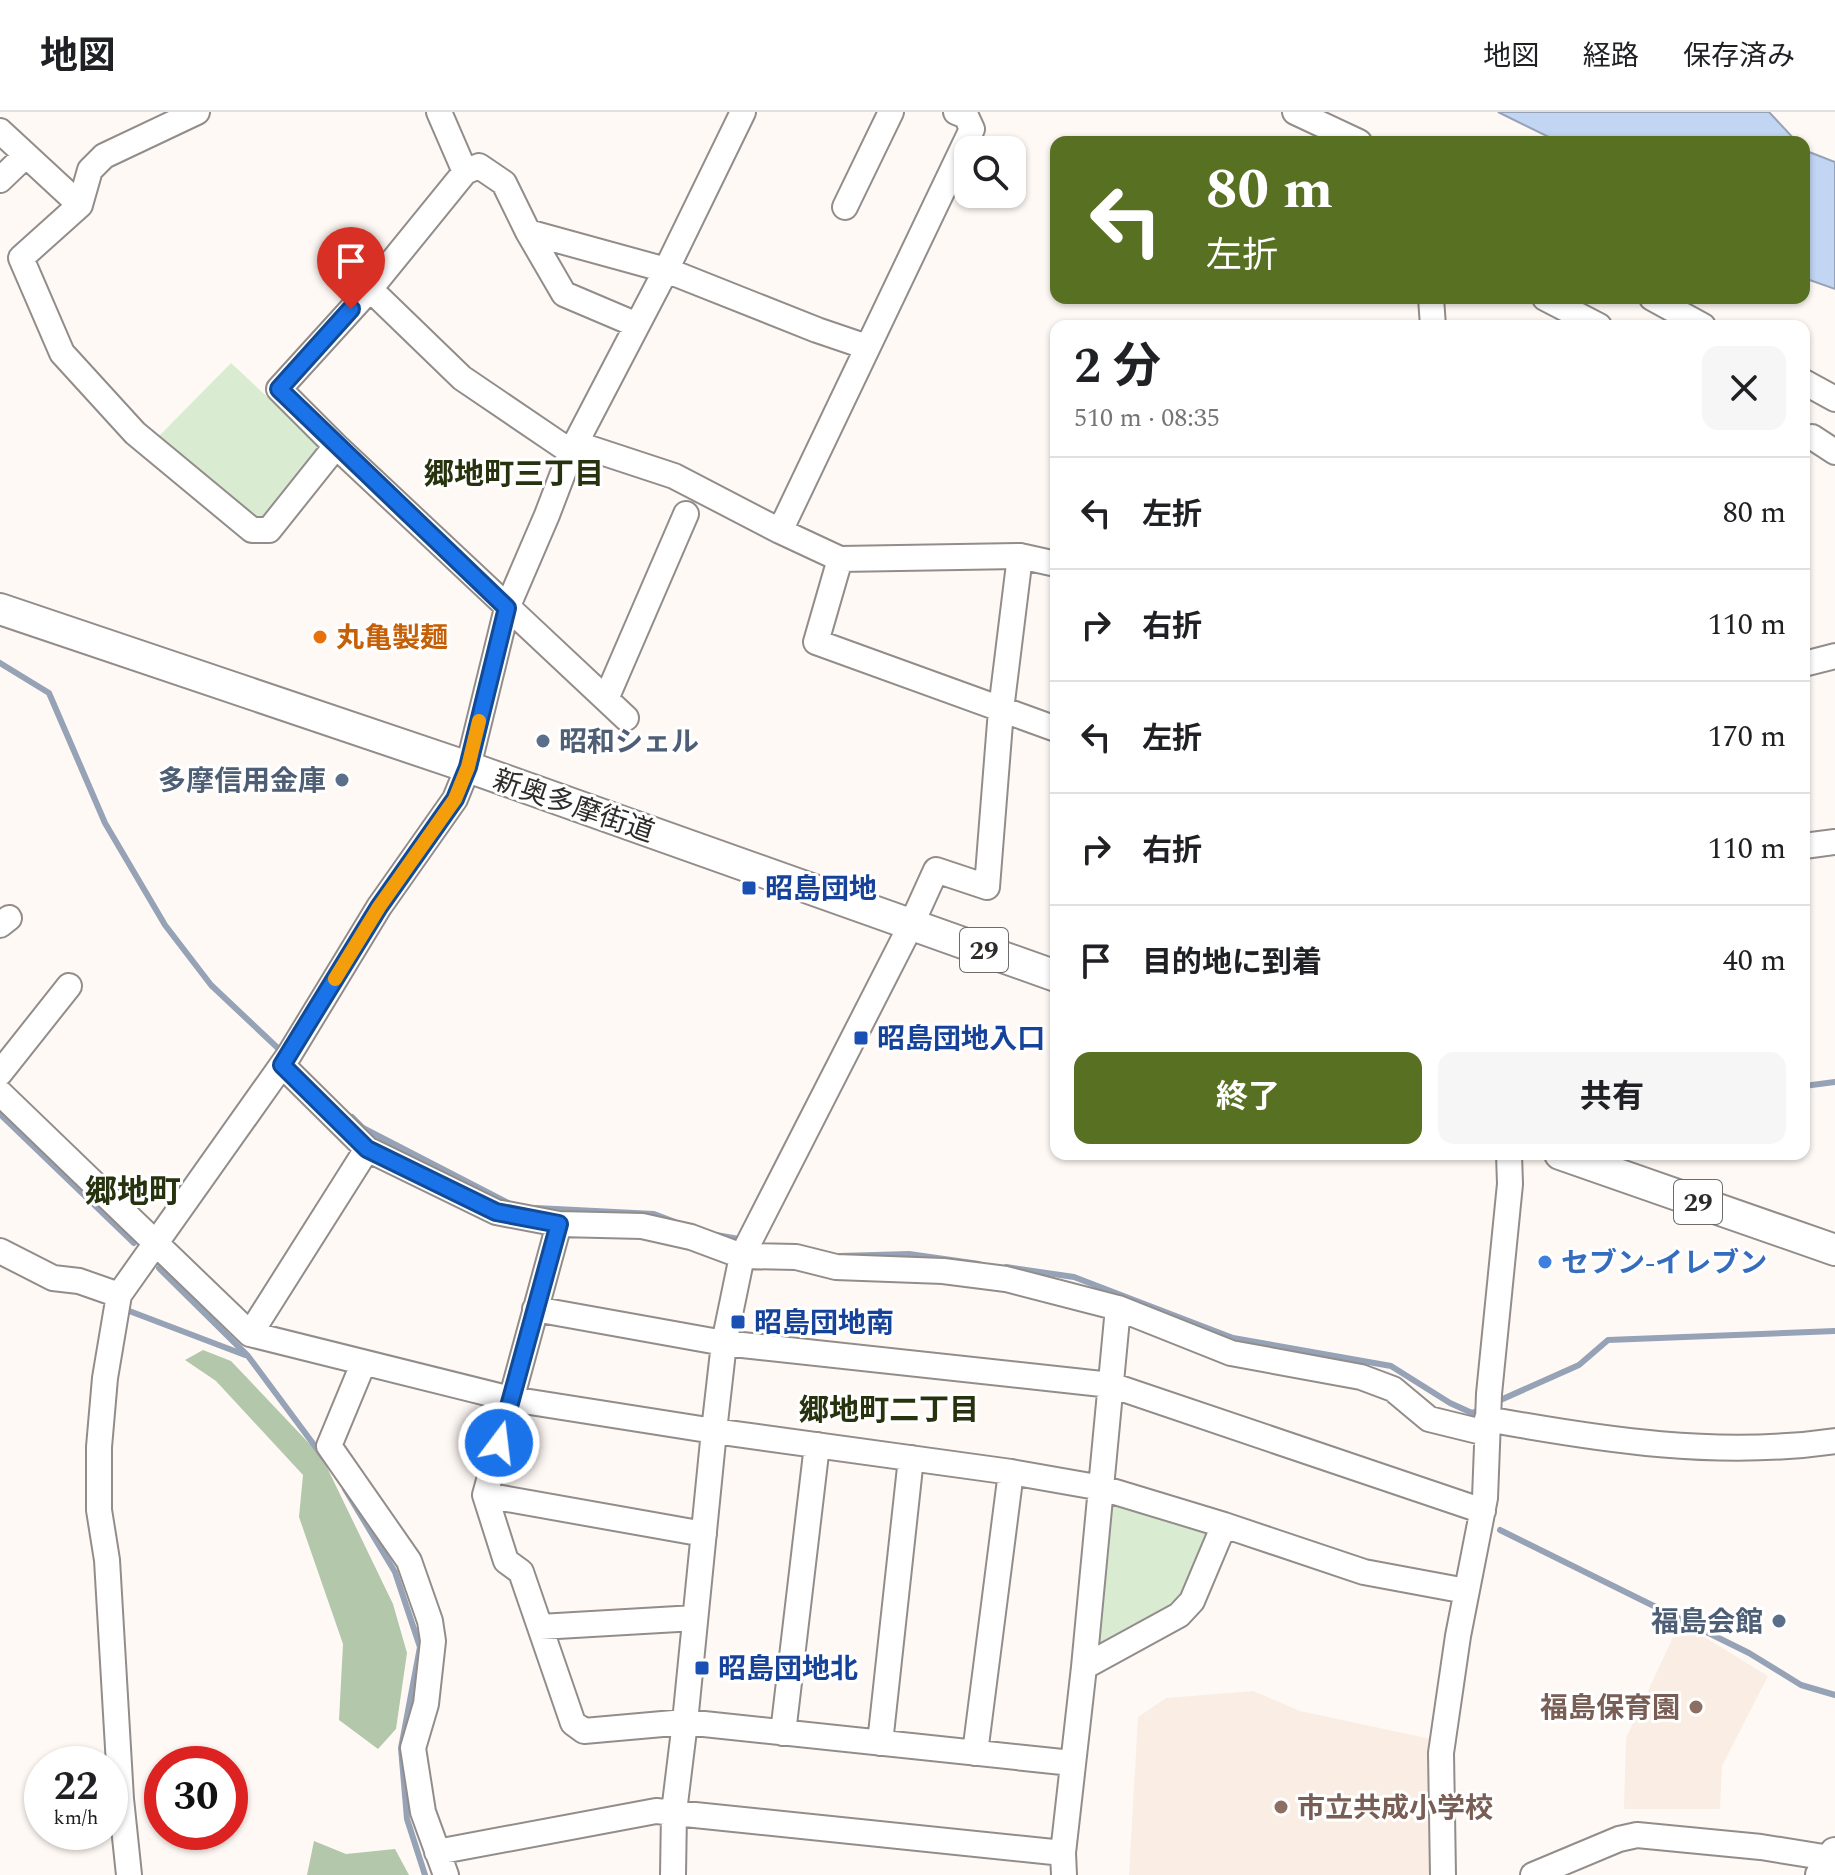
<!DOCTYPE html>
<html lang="ja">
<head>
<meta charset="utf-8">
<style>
	body { margin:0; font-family:Spectral,"Noto Sans JP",serif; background:#f6f6f6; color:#202124; height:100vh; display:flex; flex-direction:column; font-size:30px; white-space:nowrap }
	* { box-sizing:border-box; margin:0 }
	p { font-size:26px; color:#757577 }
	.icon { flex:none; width:44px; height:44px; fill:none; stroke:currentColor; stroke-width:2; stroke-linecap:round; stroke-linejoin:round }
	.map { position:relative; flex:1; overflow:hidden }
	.panel { position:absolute; left:1050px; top:208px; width:760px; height:840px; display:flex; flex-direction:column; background:#fff; border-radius:16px; box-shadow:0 2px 6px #0004 }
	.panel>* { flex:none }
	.hud { position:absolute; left:1050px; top:24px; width:760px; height:168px; border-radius:16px; box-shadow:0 2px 6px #0004; background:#587022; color:#fff; overflow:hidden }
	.fabs { position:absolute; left:954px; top:24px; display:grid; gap:16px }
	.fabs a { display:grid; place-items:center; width:72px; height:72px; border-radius:16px; background:#fff; box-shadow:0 2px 6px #0004; font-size:40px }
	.speed { position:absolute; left:24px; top:1634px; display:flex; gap:16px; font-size:40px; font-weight:700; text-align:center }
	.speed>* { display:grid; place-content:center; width:104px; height:104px; border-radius:50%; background:#fff; box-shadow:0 2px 6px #0004; line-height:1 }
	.speed small { font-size:20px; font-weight:400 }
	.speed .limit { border:12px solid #d22; background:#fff; color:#111 }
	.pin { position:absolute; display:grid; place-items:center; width:68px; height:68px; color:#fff; margin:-82px -34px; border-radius:50% 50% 50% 0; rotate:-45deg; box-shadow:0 0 8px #0007 }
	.pin .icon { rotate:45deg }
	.me { position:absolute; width:88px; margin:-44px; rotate:15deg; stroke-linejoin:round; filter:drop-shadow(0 0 6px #0008) }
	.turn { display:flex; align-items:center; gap:28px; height:168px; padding:0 24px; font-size:36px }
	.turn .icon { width:104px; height:104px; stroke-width:2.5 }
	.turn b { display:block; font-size:56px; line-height:68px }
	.round { display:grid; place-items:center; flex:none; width:84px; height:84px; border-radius:16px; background:#f6f6f6 }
	.summary { display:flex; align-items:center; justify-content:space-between; height:136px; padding:0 24px }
	h1 { font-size:48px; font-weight:700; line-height:60px }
	.action { display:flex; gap:16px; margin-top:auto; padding:16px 24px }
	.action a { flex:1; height:92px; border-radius:16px; background:#587022; color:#fff; font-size:32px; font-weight:700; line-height:92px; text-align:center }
	.action a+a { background:#f6f6f6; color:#202124 }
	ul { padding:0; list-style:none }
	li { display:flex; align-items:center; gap:24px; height:112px; padding:0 24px; border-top:2px solid #e0e0e0 }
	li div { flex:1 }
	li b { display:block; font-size:30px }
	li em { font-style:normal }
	header { display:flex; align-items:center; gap:48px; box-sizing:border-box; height:112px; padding:0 40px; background:#fff; border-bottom:2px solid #e0e0e0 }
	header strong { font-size:38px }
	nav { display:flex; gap:44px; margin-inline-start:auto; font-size:28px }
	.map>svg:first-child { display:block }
</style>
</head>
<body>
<header>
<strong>地図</strong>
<nav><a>地図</a><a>経路</a><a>保存済み</a></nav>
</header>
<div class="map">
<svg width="1835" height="1763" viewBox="0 0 1835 1763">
	<rect width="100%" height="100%" fill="#fff9f5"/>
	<path fill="#faede4" d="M1680 1510 1768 1564 1722 1654 1720 1697H1624L1626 1626Z
		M1253 1579 1300 1599 1431 1627 1429 1763H1129L1138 1605 1166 1586Z"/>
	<path fill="#d9ecd2" d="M231 251 322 336 263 408H252L158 325Z
		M1118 1391 1211 1419 1187 1484 1174 1497 1097 1535 1108 1400Z"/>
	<path fill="#b3c7ab" d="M203 1238 231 1249 322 1345 393 1492 407 1541 396 1617 378 1637 339 1608 343 1532 299 1405 303 1363 216 1269 185 1248Z
		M314 1729 346 1742 395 1737 409 1763H307Z"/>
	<path fill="#c2d5f2" stroke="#96a2b6" stroke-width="2" d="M1498 0H1769L1797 30H1559Z
		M1804 38 1835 50V177L1804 166Z"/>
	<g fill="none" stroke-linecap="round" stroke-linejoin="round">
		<path stroke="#96a2b6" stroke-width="6" d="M0 551 49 581 105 711 165 813 211 873 282 940
			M1804 974 1835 970
			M0 1002 134 1131
			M352 1005 363 1016 510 1092
			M536 1096 654 1102 675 1110
			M716 1123 745 1128
			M839 1144 909 1142 979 1152
			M1006 1155 1074 1165 1233 1226 1391 1254 1450 1291 1472 1301 1482 1297
			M159 1156 248 1244 323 1345
			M124 1197 245 1243
			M1496 1290 1579 1253 1608 1228 1835 1219
			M345 1377 395 1460 420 1535 401 1636 407 1707 425 1763
			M1500 1418 1749 1541 1801 1573 1835 1583"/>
		<g stroke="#928d8a" stroke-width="28">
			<path id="minor" d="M439 0 465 60
				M1295 0 1359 30
				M0 19 80 93 90 58 104 44 197 0
				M0 68 25 44
				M80 93 21 146 62 241 135 321 252 418H269L336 334 626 606
				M845 95 891 0
				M528 120 666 158 817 218 867 235
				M1431 186 1433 214
				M1545 186 1599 214
				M1652 186 1703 214
				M637 213 564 182 528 120 504 71 479 54 465 60 370 177 462 266 571 340 589 336 674 364 780 419 840 447 1020 444 1056 452
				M1804 270 1835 287
				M1812 325 1835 340
				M336 334 279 277 370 177
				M780 419 972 17 966 4 956 0
				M840 447 816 530 1056 617
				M1804 552 1835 544
				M606 587 686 402
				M1804 734 1835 730
				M0 813 9 806
				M282 953 367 1037 496 1100 559 1112 642 1114 691 1125 742 1144 796 1145 836 1155 943 1159 1006 1167 1118 1196 1231 1241 1361 1265 1393 1277 1429 1307 1486 1321
				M0 961 69 874
				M0 981 250 1222 511 1287 714 1319 1011 1360 1102 1376 1224 1413 1364 1460 1466 1479
				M559 1112 485 1383 506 1449 521 1460 573 1611 584 1619 685 1610 1072 1651
				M0 1139 53 1166 79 1169 119 1183
				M535 1197 724 1231 1111 1273 1483 1399
				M250 1222 367 1037
				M363 1252 329 1334 409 1449 430 1509 433 1529 426 1592 413 1636 423 1700 446 1763
				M1487 1307C1602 1328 1719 1346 1835 1329
				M485 1383 704 1422
				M540 1515 695 1506
				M1084 1555 1179 1503 1192 1489 1224 1413
				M783 1621 817 1333
				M880 1631 911 1346
				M975 1641 1011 1360
				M437 1740 656 1699 1063 1741
				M129 1763 121 1687 107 1448 99 1398V1335L105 1266 119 1183 289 943 379 795 455 687 468 655 507 496 547 403 571 340 666 158 743 0
				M673 1763 674 1700 685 1610 714 1319 724 1231 742 1144 911 813 936 758 987 775 1001 598 1020 444
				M1064 1763 1063 1741 1084 1555 1118 1196
				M1443 1763 1441 1641 1458 1524 1485 1386 1489 1282 1510 1072 1509 1042
				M1533 1763 1619 1727 1637 1723 1761 1735 1835 1747"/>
		</g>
		<g stroke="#928d8a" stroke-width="34">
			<path id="major" d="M0 497 468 655 1056 864
				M1560 1042 1835 1138
				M1821 1763 1835 1741"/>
		</g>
		<use href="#minor" stroke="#fff" stroke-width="24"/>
		<use href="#major" stroke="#fff" stroke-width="30"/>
	</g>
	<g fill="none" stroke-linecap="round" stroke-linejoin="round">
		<g stroke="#114b97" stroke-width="20">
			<path id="route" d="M351 197 279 277 507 496 468 655 455 687 379 795 282 953 367 1037 496 1100 559 1112 499 1331"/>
		</g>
		<use href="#route" stroke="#1a73e8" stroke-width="14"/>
		<path stroke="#f59e0b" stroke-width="14" d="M335 867 379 795 455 687 468 655 479 609"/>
	</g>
	<circle fill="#e8710a" stroke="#fff" stroke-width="3" cx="320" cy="525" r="8"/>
	<g fill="#5c6f8a" stroke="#fff" stroke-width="3">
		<circle cx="543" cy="629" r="8"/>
		<circle cx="342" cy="668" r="8"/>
		<circle cx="1779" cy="1509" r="8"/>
	</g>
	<g fill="#1a4fb4" stroke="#fff" stroke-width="3">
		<rect x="741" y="768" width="16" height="16" rx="4"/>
		<rect x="853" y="918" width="16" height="16" rx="4"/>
		<rect x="730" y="1202" width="16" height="16" rx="4"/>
		<rect x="694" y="1548" width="16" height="16" rx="4"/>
	</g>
	<circle fill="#3f7fe0" stroke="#fff" stroke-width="3" cx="1545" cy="1150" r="8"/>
	<g fill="#8d6e63" stroke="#fff" stroke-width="3">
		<circle cx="1696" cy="1595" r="8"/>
		<circle cx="1281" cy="1695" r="8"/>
	</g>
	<g text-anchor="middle" stroke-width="6" stroke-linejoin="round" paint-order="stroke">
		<g fill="#fff" stroke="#6d6b6b" stroke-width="2">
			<rect x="960" y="816" width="48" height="44" rx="6"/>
			<rect x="1674" y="1068" width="48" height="44" rx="6"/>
		</g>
		<g font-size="26" font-weight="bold" fill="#2e2c2b">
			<text x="984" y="847">29</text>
			<text x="1698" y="1099">29</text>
		</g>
		<g font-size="28" font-weight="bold" fill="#c56008" stroke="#fff" text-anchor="start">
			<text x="336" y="535">丸亀製麺</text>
		</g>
		<g font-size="28" font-weight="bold" fill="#4e5e75" stroke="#fff" text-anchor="end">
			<text x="559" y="639" text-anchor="start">昭和シェル</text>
			<text x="326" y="678">多摩信用金庫</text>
			<text x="1763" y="1519">福島会館</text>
		</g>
		<g font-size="28" fill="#2e2c2b" stroke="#fff">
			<text transform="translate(574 693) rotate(19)" y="10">新奥多摩街道</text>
		</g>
		<g font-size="28" font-weight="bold" fill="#164399" stroke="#fff" text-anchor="start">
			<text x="765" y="786">昭島団地</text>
			<text x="877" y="936">昭島団地入口</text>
			<text x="754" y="1220">昭島団地南</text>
			<text x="718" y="1566">昭島団地北</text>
		</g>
		<g font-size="28" font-weight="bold" fill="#366cbe" stroke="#fff" text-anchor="start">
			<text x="1561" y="1160">セブン-イレブン</text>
		</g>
		<g font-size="28" font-weight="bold" fill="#785e54" stroke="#fff" text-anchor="end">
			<text x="1680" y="1605">福島保育園</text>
			<text x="1297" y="1705" text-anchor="start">市立共成小学校</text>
		</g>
		<g font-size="30" font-weight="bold" fill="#27330e" stroke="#fff">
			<text x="514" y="372">郷地町三丁目</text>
			<text x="889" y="1308">郷地町二丁目</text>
		</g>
		<g font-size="32" font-weight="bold" fill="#27330e" stroke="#fff">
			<text x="133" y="1090">郷地町</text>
		</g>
	</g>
</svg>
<div class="fabs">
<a><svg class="icon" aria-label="search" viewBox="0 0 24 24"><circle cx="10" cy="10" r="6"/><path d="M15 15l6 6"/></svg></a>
</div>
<div class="speed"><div>22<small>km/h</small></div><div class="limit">30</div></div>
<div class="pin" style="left:351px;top:197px;background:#d93025"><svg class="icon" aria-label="arrive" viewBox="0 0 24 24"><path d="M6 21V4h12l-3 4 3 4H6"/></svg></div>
<svg class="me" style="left:499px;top:1331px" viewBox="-20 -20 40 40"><circle r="17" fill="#1a73e8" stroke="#fff" stroke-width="3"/><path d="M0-11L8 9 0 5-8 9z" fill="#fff"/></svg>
<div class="hud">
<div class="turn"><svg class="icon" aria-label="left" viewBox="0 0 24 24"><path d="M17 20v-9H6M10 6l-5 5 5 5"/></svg><div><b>80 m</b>左折</div></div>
</div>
<section class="panel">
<div class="summary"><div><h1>2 分</h1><p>510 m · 08:35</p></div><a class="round"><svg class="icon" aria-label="close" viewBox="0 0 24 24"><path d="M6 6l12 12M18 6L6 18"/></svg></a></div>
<ul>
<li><svg class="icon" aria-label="left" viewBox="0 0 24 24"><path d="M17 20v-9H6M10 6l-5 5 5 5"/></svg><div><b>左折</b></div><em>80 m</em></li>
<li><svg class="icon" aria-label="right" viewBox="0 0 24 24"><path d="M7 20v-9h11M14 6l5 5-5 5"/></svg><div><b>右折</b></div><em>110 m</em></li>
<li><svg class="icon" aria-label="left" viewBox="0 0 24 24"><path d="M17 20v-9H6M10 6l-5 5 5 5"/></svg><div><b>左折</b></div><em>170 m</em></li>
<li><svg class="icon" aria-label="right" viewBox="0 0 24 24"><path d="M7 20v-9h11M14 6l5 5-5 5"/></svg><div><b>右折</b></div><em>110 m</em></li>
<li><svg class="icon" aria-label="arrive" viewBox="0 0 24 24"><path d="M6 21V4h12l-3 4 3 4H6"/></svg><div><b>目的地に到着</b></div><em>40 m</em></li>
</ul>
<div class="action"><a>終了</a><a>共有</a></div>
</section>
</div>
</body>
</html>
